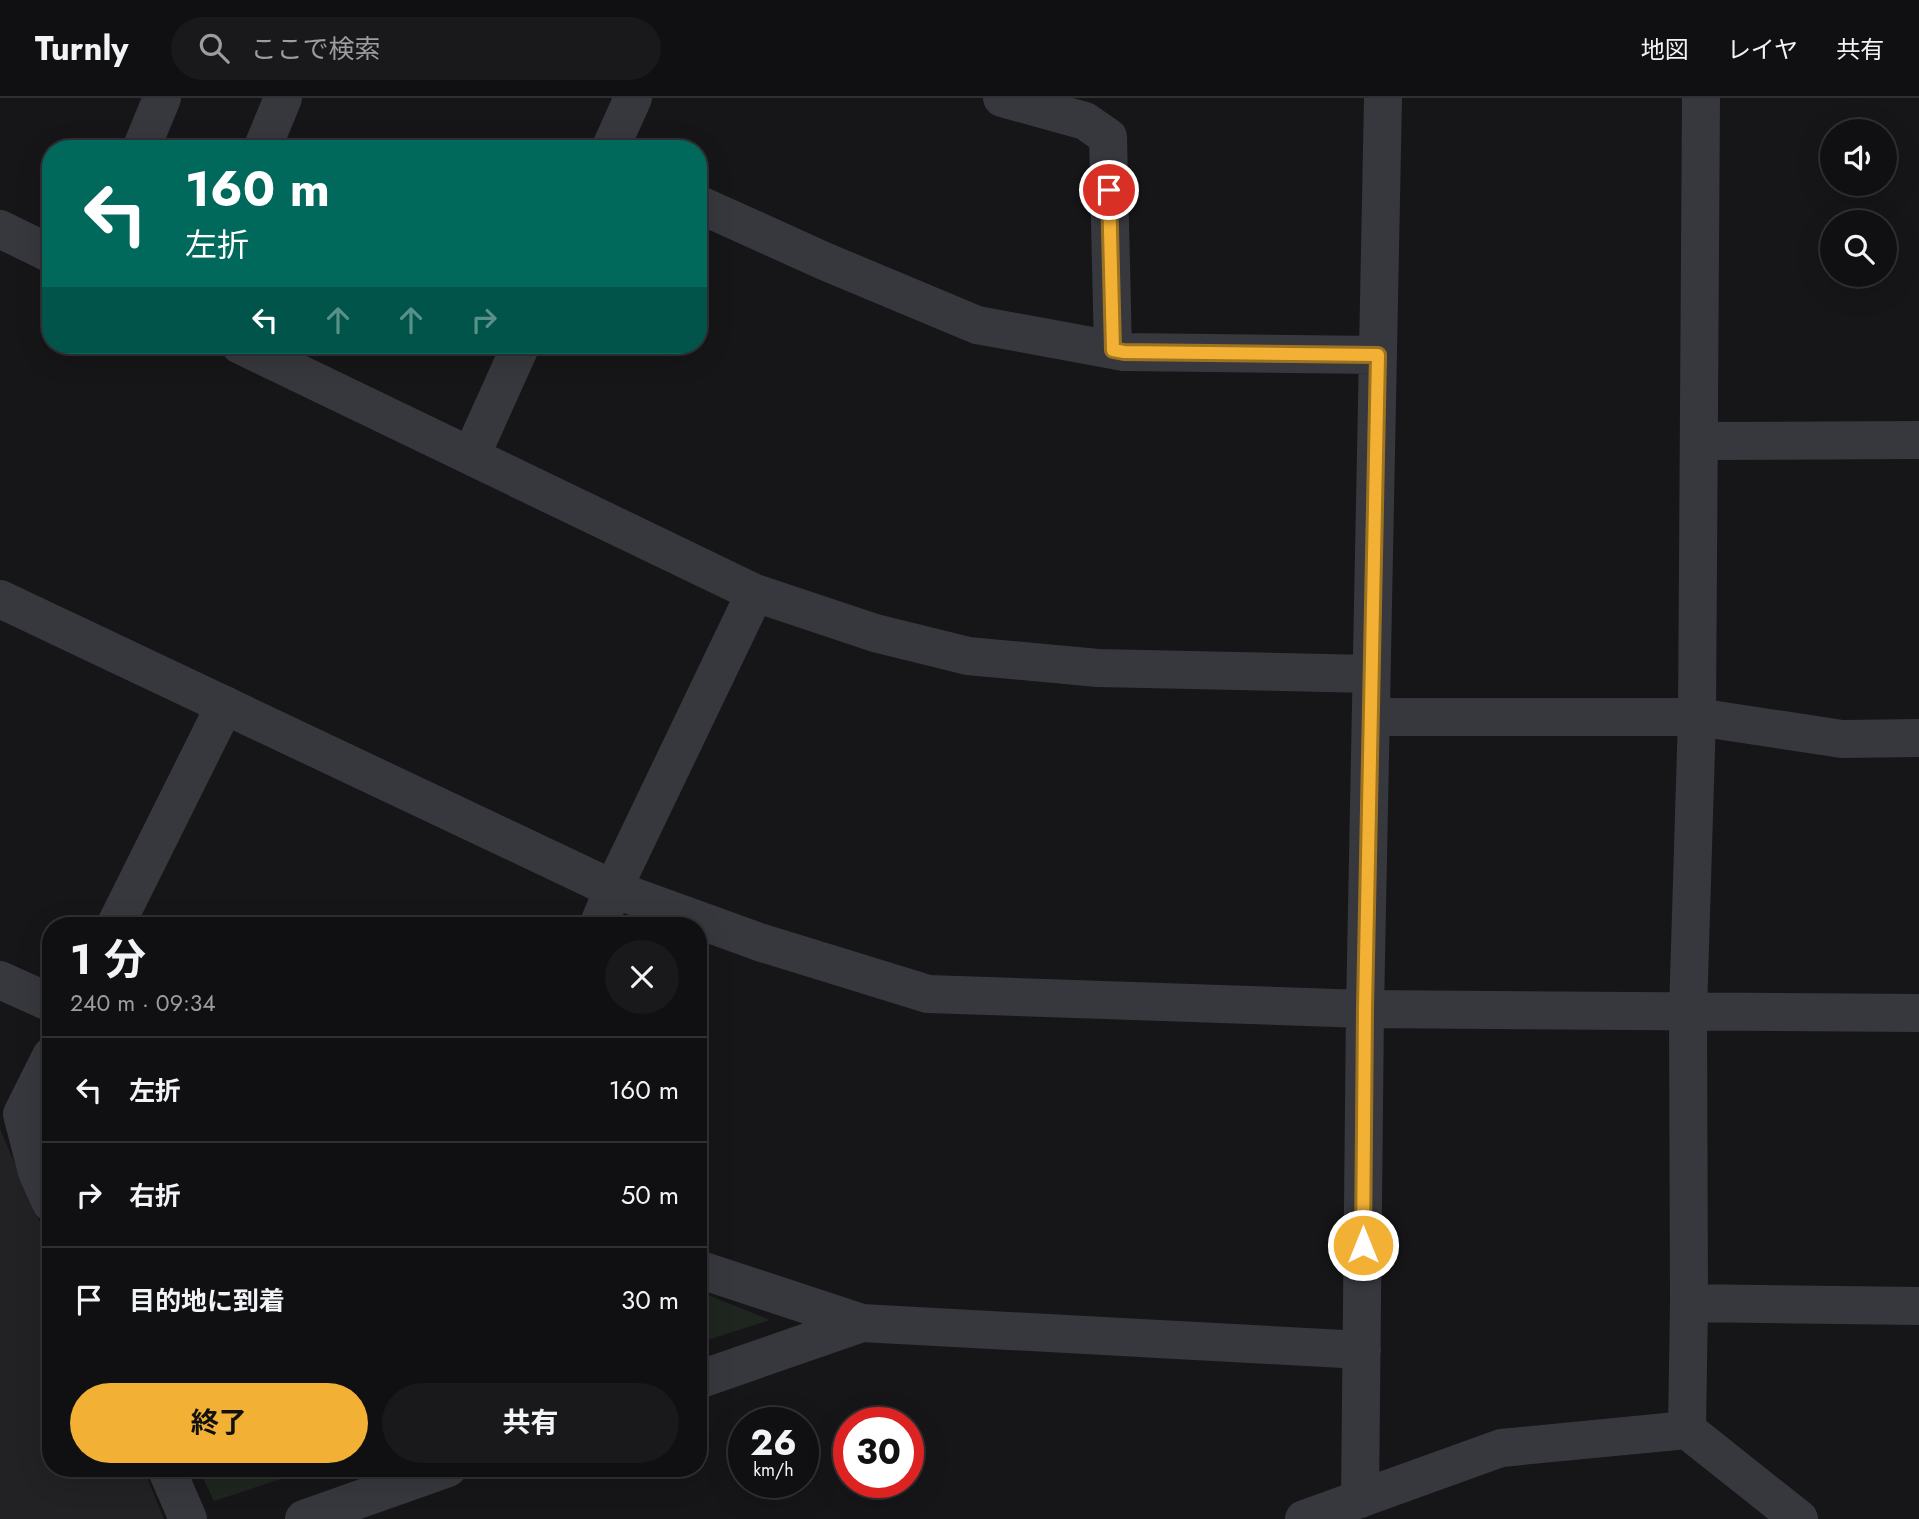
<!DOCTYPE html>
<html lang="ja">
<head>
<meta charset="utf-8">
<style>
	body { margin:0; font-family:Jost,"Noto Sans JP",sans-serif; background:#19191b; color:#f1f3f6; height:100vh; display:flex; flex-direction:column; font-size:26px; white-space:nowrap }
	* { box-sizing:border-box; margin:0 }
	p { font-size:23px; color:#9c9d9f }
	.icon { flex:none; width:38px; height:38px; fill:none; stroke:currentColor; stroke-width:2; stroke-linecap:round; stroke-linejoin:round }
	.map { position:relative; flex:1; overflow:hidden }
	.drawer { position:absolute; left:42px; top:819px; width:665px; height:560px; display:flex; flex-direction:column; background:#101012; border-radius:28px; box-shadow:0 7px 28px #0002,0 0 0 2px #303032 }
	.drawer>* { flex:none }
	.banner { position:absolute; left:42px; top:42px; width:665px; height:214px; border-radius:28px; box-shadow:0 7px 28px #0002,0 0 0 2px #303032; background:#00695c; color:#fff; overflow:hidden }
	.buttons { position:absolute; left:1820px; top:21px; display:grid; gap:14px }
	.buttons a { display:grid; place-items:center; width:77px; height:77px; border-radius:50%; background:#101012; box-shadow:0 7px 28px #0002,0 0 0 2px #303032; font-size:35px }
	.speed { position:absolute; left:728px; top:1309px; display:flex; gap:14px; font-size:35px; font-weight:700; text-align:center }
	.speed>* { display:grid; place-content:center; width:91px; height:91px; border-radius:50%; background:#101012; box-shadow:0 7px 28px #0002,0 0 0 2px #303032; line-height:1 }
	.speed small { font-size:18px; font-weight:400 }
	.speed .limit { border:10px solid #d22; background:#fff; color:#111 }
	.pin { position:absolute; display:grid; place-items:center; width:60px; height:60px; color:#fff; margin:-30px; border:4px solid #fff; border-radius:50%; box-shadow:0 2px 7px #0007 }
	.me { position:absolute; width:77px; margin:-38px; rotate:0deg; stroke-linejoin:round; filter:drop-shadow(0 0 5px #0008) }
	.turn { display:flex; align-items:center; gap:24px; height:147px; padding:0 28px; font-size:32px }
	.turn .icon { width:91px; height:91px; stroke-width:2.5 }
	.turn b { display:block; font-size:49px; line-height:60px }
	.lanes { display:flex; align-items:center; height:66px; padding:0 28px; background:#0003; justify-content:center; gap:35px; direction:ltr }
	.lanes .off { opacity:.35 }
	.round { display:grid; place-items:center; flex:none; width:74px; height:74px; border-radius:37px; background:#19191b }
	.head { display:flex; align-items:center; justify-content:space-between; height:119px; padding:0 28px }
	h1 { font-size:42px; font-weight:700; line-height:52px }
	.action { display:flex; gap:14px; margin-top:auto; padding:14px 28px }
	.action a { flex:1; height:80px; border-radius:42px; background:#f2b134; color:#111; font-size:28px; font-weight:700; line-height:80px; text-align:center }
	.action a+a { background:#19191b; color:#f1f3f6 }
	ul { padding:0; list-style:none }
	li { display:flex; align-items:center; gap:21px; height:105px; padding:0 28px; border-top:2px solid #303032 }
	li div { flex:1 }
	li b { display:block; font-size:26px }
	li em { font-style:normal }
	header { display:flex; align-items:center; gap:42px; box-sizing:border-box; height:98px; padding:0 35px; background:#101012; border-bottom:2px solid #303032 }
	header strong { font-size:33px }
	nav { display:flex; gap:38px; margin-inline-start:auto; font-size:24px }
	.search { width:490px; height:63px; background:#19191b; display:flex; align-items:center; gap:18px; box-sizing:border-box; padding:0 24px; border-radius:38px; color:#9c9d9f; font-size:26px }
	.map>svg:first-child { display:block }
</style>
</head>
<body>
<header>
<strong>Turnly</strong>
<div class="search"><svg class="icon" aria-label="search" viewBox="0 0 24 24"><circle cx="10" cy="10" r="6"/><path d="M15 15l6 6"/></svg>ここで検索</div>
<nav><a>地図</a><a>レイヤ</a><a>共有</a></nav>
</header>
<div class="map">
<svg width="1919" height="1421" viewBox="0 0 1919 1421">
	<rect width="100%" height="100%" fill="#161618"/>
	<path fill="#222225" d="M0 1031 51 1150V1370H143L164 1421H0Z"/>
	<path fill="#1e261f" d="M698 1193 770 1222 698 1245Z
		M198 1370H314L214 1403Z"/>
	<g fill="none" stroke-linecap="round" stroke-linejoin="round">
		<path stroke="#37383d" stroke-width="38" d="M1002 0 1085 23 1108 39 1113 252
			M141 51 162 0
			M262 51 283 0
			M610 51 633 0
			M698 106 824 163 977 227 1124 254 1378 257
			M0 131 51 156
			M240 247 755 495 875 535 968 558 1098 570 1371 576
			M1699 343 1919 342
			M471 358 521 247
			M0 501 613 791 759 844 928 896 1365 911 1919 915
			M1371 619H1697L1842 641 1919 640
			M115 828 225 607
			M598 828 613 791 755 495
			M0 882 51 905
			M51 958 22 1016 37 1074 51 1105
			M698 1171 862 1225 1362 1252
			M1689 1205 1919 1208
			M698 1282 862 1225
			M1687 1332 1689 1205 1688 914 1697 619 1701 0
			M166 1370 188 1421
			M1360 1401 1365 911 1383 0
			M304 1421 448 1370
			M1304 1421 1501 1350 1687 1332 1799 1421"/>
	</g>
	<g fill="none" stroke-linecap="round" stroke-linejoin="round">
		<g stroke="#9d7322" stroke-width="18">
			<path id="route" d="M1109 92 1113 252 1124 254 1378 257 1365 911 1363 1147"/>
		</g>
		<use href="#route" stroke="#f2b134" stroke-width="12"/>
	</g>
</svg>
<div class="buttons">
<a><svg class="icon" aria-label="sound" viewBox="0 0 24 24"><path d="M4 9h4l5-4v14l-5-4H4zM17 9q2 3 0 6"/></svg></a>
<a><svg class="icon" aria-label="search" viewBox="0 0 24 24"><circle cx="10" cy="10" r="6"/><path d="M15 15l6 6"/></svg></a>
</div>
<div class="speed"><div>26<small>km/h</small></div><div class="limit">30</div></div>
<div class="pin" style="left:1109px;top:92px;background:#d93025"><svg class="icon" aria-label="arrive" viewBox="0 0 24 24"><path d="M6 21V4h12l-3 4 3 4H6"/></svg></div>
<svg class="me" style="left:1363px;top:1147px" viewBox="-20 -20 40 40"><circle r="17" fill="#f2b134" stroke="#fff" stroke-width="3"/><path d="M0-11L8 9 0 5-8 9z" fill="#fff"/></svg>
<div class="banner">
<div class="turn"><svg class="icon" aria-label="left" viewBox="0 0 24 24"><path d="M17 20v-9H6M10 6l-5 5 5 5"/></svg><div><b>160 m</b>左折</div></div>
<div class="lanes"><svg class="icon" aria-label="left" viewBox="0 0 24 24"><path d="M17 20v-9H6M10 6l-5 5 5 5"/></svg><svg class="icon off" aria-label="ahead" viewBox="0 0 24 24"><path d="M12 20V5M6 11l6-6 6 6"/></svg><svg class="icon off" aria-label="ahead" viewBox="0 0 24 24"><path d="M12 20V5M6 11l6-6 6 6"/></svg><svg class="icon off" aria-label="right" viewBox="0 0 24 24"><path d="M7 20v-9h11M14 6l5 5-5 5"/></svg></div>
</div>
<section class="drawer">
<div class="head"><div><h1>1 分</h1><p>240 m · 09:34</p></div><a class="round"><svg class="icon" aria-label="close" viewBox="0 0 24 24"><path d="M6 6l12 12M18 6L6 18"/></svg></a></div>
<ul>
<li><svg class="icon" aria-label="left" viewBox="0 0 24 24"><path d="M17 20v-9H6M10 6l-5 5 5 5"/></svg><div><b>左折</b></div><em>160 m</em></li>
<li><svg class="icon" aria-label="right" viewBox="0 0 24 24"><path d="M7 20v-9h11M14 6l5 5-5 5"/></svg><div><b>右折</b></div><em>50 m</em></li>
<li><svg class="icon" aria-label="arrive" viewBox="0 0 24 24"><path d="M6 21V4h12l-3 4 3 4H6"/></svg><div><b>目的地に到着</b></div><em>30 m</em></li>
</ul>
<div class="action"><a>終了</a><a>共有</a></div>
</section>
</div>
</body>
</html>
